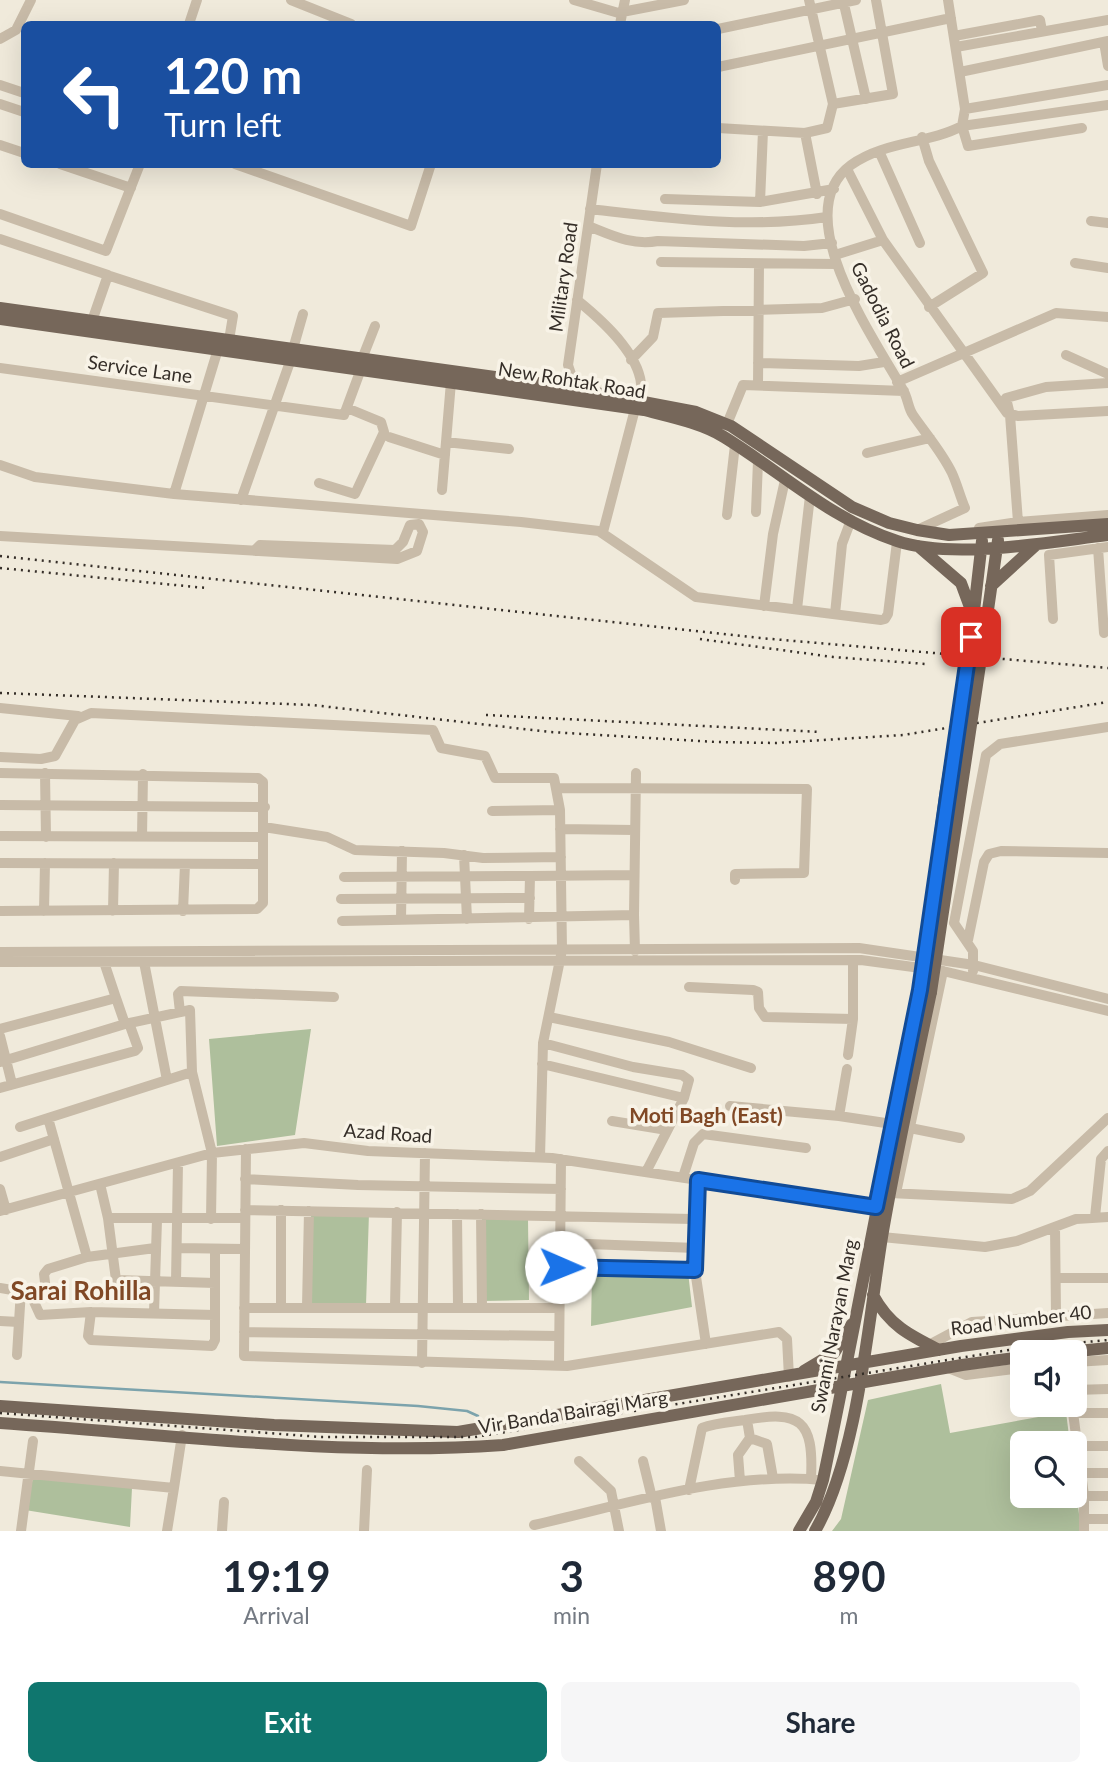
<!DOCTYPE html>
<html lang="en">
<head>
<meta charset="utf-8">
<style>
	body { margin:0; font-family:Lato,sans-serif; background:#f6f6f7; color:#1f2937; height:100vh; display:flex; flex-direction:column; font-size:26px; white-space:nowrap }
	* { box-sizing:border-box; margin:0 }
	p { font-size:23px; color:#747a83 }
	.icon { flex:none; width:38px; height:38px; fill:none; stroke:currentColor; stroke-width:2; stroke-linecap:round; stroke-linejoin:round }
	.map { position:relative; height:1531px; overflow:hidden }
	.sheet { display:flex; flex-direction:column; background:#fff; flex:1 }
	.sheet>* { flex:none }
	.top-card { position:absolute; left:21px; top:21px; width:700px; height:147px; border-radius:10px; box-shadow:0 7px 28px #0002; background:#1a4fa0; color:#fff; overflow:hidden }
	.buttons { position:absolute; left:1010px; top:1340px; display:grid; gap:14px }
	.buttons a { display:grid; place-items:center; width:77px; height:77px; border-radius:10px; background:#fff; box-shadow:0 7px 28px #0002; font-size:35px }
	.pin { position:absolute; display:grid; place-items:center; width:60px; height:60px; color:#fff; margin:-30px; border-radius:14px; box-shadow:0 4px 10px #0006 }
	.me { position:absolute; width:77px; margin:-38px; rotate:91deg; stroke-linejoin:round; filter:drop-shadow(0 0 5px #0008) }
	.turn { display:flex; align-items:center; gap:24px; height:147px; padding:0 28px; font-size:32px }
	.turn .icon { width:91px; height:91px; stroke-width:2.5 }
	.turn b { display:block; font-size:49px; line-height:60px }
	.eta { display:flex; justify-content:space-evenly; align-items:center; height:119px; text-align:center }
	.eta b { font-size:42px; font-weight:700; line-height:49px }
	.primary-button { display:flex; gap:14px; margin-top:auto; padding:14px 28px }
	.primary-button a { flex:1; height:80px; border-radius:10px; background:#0f766e; color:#fff; font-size:28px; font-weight:700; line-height:80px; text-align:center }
	.primary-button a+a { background:#f6f6f7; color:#1f2937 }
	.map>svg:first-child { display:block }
</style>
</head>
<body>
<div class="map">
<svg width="1108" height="1531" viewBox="0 0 1108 1531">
	<rect width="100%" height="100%" fill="#f0eadb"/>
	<path fill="#aebf9c" d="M311 1029 295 1135 217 1146 209 1039Z
		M311 1213H369L366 1305 310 1306Z
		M482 1218 528 1219 529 1300 483 1301Z
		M688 1272 692 1307 591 1326 592 1273Z
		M941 1384 950 1433 1066 1412 1070 1444H1022V1496H1074L1075 1480 1081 1531H832L841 1519 868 1400Z
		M34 1474 132 1488 130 1527 25 1510Z"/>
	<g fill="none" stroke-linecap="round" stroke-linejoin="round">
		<path stroke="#7ca3ac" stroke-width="2.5" d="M0 1382 418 1406 467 1411 478 1416"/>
		<path stroke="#c8bba8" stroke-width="10" d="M291 0 351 24
			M574 0 622 14
			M843 0 866 99
			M622 12 684 0
			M189 24 197 0
			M620 24 625 0
			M718 29 856 0
			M954 36 1040 20 1042 31
			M0 39 16 30 31 0
			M1104 42 1108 66
			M956 47 1108 20
			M718 67 951 18
			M960 72 1108 41
			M0 85 24 93
			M0 104 24 112
			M833 104 893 94 876 0
			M965 109 1108 85
			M718 128 805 133 827 128 833 104 809 0
			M1082 128 968 146 962 126 1108 105
			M805 133 817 194
			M922 137 929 161 983 273 929 307
			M0 145 24 153
			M879 151 920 243
			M60 164 131 188
			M235 164 411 226 431 164
			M847 169 883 240 1007 413 1018 416 1108 411
			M665 199 760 202 834 189
			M760 202 763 131
			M590 209C669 218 748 229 827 217
			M0 214 106 251 140 164
			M1091 221 1108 223
			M588 226C611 235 632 246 658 241L804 246 832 243
			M0 239 108 275 92 321
			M835 255 883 240
			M661 262 837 264
			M1075 263 1108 268
			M107 275 233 316 229 340
			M577 300C603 321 650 362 640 399
			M293 349 303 314
			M1066 355 1108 374
			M362 359 375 326
			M631 360 653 337 658 313 822 308 855 299
			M758 363 859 366 884 362
			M0 368 344 415 361 369
			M897 382 1056 313 1108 317
			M1108 383 1046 387 1006 398 1010 415 1018 522 1108 515
			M758 385 759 264
			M583 390 572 377 568 365 597 164
			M727 424 743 385 904 391
			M389 437 445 455
			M446 442 509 449
			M867 453 930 438
			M0 465 35 477 174 494 521 522 599 531 696 597 881 620 885 619 888 614 897 542
			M319 483 355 494 384 432 381 422 347 408
			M442 490 451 382
			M174 494 218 349
			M241 500 291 359
			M756 512 758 461
			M727 515 735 445
			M979 528 1018 522
			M917 530 965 508C960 496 957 484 952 473 942 452 926 434 913 415 908 408 908 398 903 390 876 341 785 214 851 165 884 141 928 144 962 126L965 109 948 0
			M603 532 635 409
			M0 536 397 559 417 551 423 532 419 524 410 525 403 542 395 550 260 545 254 551
			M1098 548 1104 633
			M764 606 773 534 785 480
			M797 609 810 496
			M835 614 842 544 851 520
			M1053 619 1049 555 1108 547
			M0 708 78 716
			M0 757 41 759 55 756 75 720 91 713 433 730 441 748 485 756 495 778H554L560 810 562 950 543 1043 540 1157
			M0 773 258 778 263 782V903L257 909 0 911
			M45 773 46 837
			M558 788 807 789 804 873 735 874V880
			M0 805 265 807
			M492 811 560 810
			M264 827 327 837 355 850 444 853 483 858 561 857
			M560 829 634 830
			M0 836 263 837
			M142 837 143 774
			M464 855 467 919
			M0 863 263 864
			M530 876 634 875
			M344 877 530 876 529 919
			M341 899 530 898
			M44 911 45 863
			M113 911 114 863
			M183 911 185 864
			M634 915 636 773
			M401 920 402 851
			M342 921 634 915 635 951
			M968 940 984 862 989 854 1001 851 1108 853
			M0 952 859 948 974 965 1108 999
			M0 962 861 960 943 971 1108 1011
			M144 962 167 1080
			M973 971V951L954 923 986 755 1000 744 1108 727
			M689 987 753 990 758 992 759 1008 765 1017 853 1019
			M116 998 125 1024
			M180 1012 178 994 181 991 334 997
			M549 1017 669 1042 751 1068
			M0 1029 116 998 104 962
			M0 1036 12 1084
			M543 1043 633 1067 682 1075 689 1080 684 1098 646 1172
			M848 1055 853 1019V960
			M0 1062 125 1024 190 1010 192 1072 212 1153 211 1219
			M542 1064 684 1098
			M0 1088 135 1051 138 1048 129 1023
			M730 1106 839 1116 892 1124
			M839 1116 847 1069
			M48 1118 87 1257
			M612 1121 667 1130
			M20 1127 192 1072
			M910 1128 960 1138
			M246 1149 244 1356 567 1366 779 1332 787 1339 789 1377
			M0 1157 54 1139
			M683 1177 694 1143 703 1134 806 1148
			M245 1179 358 1185 561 1189
			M100 1184 108 1218
			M0 1189 6 1210
			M890 1193 1012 1199 1030 1191 1108 1118
			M896 1193 943 971
			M245 1210 693 1219 698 1231 695 1270 706 1344
			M281 1210V1307
			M0 1211 212 1153 304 1143 368 1151 552 1158 876 1207
			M457 1214 458 1306
			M481 1214 482 1307
			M1095 1217 1101 1159 1108 1151
			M695 1220 698 1180
			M1055 1227 1056 1314
			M882 1237 985 1247 1017 1241 1076 1219 1108 1217
			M561 1243 696 1248
			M178 1248 244 1249
			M561 1267 695 1270
			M1056 1278H1108
			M176 1282 178 1163
			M215 1283 116 1280 108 1218H245
			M0 1288 30 1293 40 1315 91 1312 215 1315
			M33 1297 46 1291 44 1274 48 1269 87 1257 155 1248
			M307 1307 309 1211
			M395 1307 397 1212
			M244 1308H559
			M91 1312 88 1336 91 1340 212 1346 215 1340V1249
			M154 1313 157 1220
			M0 1321 19 1322 17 1355
			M19 1322 21 1290
			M244 1332 558 1336
			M929 1345 972 1322 1108 1313
			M1074 1362 1108 1360
			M422 1363 425 1153
			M559 1366 561 1159
			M946 1367 966 1375 1022 1368
			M1074 1390 1108 1389
			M1072 1405 1084 1496V1531
			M1073 1413H1108
			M750 1438 767 1444 773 1478
			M1078 1446H1108
			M579 1461 611 1491 619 1531
			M643 1461 652 1498
			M0 1471 174 1488 182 1435
			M1081 1473H1108
			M740 1481 738 1455 750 1438 747 1420
			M689 1490 702 1428C715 1423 731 1422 745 1420 800 1410 814 1420 811 1478
			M1084 1496H1108
			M655 1497 661 1531
			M1086 1519H1108
			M534 1525C627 1504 727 1471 823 1480
			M21 1531 33 1441
			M167 1531 174 1488
			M222 1531 224 1502
			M364 1531 367 1470"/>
		<path stroke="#76675a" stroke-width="12" d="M0 308 559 386 696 412 731 426 852 507 889 523 917 530 949 535 1108 524
			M0 319 644 410C671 417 701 423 724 437 781 472 832 520 897 541 953 560 1049 542 1108 535
			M918 546 961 583 971 610
			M991 586 1037 544
			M971 637 982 541
			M984 638 998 540
			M873 1295C889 1325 909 1335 939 1350
			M1058 1353 1108 1348
			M804 1371 834 1353 852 1324
			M0 1406 274 1425 458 1432 961 1346 1068 1332 1108 1330
			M0 1423C165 1434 338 1457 503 1445L962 1365 1022 1357
			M799 1531 816 1502 823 1480C857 1317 887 1153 920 990
			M815 1531C858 1456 868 1323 882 1237 896 1155 914 1073 931 992"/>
		<path stroke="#352e28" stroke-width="2.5" stroke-dasharray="2 5" stroke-linecap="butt" d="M0 556 760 638 1108 668
			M0 568 206 588
			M700 639 833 657 926 664
			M0 693 312 705 550 732 716 742 776 743 903 735 1108 702
			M486 715 821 732
			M0 1413 321 1437H475L1021 1348 1108 1340"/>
		<path stroke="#76675a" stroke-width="12" d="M920 990 945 796 971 637
			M931 992 984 638"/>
	</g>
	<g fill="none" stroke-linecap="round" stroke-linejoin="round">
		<g stroke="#114b97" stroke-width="18">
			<path id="route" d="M561 1267 695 1270 698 1180 876 1207 920 990 971 637"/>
		</g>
		<use href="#route" stroke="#1a73e8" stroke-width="12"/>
	</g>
	<g text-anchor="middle" stroke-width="7" stroke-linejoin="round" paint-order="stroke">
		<g font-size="19" fill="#352e28" stroke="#f8f3e7">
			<text transform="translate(563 277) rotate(-82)" y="7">Military Road</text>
			<text transform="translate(883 315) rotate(63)" y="7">Gadodia Road</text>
			<text transform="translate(140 369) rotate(8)" y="7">Service Lane</text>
			<text transform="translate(572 380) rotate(9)" y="7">New Rohtak Road</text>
			<text transform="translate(388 1133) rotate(4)" y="7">Azad Road</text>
			<text transform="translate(1021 1320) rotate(-7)" y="7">Road Number 40</text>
			<text transform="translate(834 1326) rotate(-79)" y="7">Swami Narayan Marg</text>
			<text transform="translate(573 1412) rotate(-9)" y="7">Vir Banda Bairagi Marg</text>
		</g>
		<g font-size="21" font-weight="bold" fill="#804825" stroke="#f8f3e7">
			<text x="706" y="1123">Moti Bagh (East)</text>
		</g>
		<g font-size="26" font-weight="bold" fill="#804825" stroke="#f8f3e7">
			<text x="81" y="1300">Sarai Rohilla</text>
		</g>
	</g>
</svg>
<div class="buttons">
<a><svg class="icon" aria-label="sound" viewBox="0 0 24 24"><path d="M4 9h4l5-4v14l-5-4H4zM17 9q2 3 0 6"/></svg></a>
<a><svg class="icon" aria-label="search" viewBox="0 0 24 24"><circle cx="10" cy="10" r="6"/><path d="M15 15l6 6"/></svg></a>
</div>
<div class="pin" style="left:971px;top:637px;background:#d93025"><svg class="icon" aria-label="arrive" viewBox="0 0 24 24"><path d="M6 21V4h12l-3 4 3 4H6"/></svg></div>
<svg class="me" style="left:561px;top:1267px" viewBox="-20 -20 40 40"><circle r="19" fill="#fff"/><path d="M0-13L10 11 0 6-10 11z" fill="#1a73e8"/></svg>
<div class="top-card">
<div class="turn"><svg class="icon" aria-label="left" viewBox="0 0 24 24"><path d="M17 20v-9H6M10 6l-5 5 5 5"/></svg><div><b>120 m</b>Turn left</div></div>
</div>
</div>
<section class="sheet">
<div class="eta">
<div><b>19:19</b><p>Arrival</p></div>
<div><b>3</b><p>min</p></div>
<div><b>890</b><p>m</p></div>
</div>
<div class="primary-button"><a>Exit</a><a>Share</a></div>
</section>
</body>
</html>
